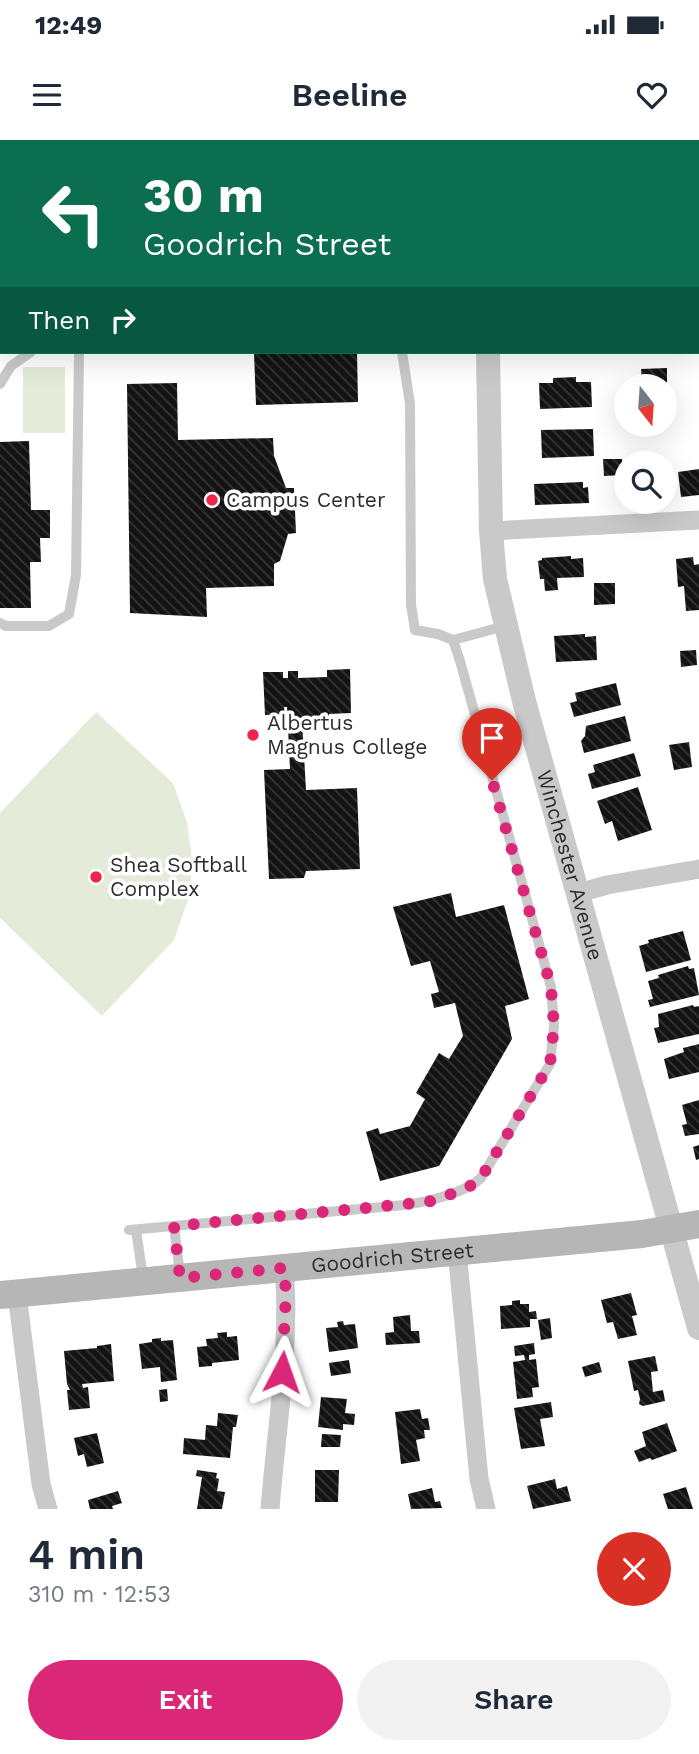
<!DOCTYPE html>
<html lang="en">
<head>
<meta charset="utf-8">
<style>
	body { margin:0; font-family:"Work Sans",sans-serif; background:#f2f2f3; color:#1f2937; height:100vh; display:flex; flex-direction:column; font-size:26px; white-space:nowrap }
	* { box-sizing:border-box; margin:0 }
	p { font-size:23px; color:#747a83 }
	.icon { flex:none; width:38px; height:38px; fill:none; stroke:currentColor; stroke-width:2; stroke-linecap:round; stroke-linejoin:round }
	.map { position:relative; height:1369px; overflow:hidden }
	.drawer { display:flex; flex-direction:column; background:#fff; flex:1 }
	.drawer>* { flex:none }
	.hud { position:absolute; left:0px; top:0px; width:700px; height:214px; box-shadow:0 7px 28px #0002; background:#0b6e4f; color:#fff; overflow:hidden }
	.needle { width:46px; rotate:163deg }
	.buttons { position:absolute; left:614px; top:234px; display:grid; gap:14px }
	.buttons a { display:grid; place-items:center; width:63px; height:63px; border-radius:50%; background:#fff; box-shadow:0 7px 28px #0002; font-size:35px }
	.pin { position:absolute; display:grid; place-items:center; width:60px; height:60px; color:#fff; margin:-72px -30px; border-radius:50% 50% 50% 0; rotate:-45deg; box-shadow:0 0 7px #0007 }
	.pin .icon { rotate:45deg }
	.me { position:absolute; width:77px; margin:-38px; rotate:4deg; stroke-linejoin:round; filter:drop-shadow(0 0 5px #0008) }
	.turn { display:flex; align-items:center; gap:24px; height:147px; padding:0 28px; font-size:32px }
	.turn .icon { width:91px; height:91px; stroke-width:2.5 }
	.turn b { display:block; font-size:49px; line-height:60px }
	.then { display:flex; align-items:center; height:66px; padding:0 28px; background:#0003; gap:14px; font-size:26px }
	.round { display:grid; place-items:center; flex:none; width:74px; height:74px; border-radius:37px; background:#f2f2f3 }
	.headline { display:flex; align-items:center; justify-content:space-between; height:119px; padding:0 28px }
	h1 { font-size:42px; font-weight:600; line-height:52px }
	.primary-button { display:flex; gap:14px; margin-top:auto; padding:14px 28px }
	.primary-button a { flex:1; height:80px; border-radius:42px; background:#db2777; color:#fff; font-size:28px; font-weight:600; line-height:80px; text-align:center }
	.primary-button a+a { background:#f2f2f3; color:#1f2937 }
	.status { display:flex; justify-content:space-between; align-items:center; height:49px; padding:0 35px; background:#fff; direction:ltr }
	.status svg { height:19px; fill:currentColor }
	header { display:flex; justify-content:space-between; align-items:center; height:91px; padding:0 28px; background:#fff; font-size:32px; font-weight:600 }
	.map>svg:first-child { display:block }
</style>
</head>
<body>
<div class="status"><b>12:49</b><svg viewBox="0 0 49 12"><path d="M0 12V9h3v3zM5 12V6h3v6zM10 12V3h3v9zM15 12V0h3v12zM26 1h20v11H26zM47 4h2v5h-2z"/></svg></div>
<header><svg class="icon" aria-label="menu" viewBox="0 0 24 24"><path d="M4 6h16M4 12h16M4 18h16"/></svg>Beeline<svg class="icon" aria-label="heart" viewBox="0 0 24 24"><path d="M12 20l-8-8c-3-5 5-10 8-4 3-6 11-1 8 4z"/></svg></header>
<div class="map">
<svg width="699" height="1369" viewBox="0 0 699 1369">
	<defs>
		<pattern id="building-back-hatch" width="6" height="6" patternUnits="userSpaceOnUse" patternTransform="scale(1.75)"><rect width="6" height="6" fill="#131313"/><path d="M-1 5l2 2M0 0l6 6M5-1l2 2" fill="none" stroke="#363636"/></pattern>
	</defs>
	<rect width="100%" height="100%" fill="#fff"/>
	<path fill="#e5ebd9" d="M23 227H65V293H23Z
		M96 572 173 643 187 682 192 721 190 754 174 800 102 876 0 778V673Z"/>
	<path fill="url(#building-back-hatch)" d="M254 212H357L358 262 256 265Z
		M667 228V247H642L641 229Z
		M576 237V242H591L592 267 540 269 539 243H553V238Z
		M177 243 178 300 273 298 274 316 286 348H294L296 393 288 394 280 421 274 424V446L206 448 207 477 130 473 127 244Z
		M593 289 594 316 542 318 541 290Z
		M29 301 31 370H50V398H40L41 422H30L31 468H0V302Z
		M603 319H622L623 335 604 336Z
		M699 329V355L681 357 678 332Z
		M665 341H668V358L665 359Z
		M583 342V348L588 347 589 363 535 365 534 344Z
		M571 416V419L583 418 584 437 557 438 558 450 545 451 544 439H540L538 421 542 420V418Z
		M693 417 694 425 699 424V470L686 471 684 446 678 447 676 419Z
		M594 443H615V464L594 465Z
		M585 494V497L596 496 597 520 556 522 554 496Z
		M696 510 697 525 681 527 680 511Z
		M350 529 351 573 329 574V579L302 580 306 650 357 648 360 729 306 731 304 738 269 739 264 630 290 629 287 567H284L285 574 265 575 263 532H283V538H288V531H298V538L327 537V530Z
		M616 543 621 565 574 577 570 563 577 561 575 553Z
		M625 576 631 601 584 613 581 601 585 596 586 586Z
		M689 602 692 627 674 630 669 605Z
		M634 613 641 636 592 649 588 634 595 632 593 625Z
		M638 647 652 690 618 701 612 681 605 684 597 661Z
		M451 753 456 777 504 765 529 859 505 866 512 899 439 1026 380 1041 366 992 378 988 380 994 410 986 425 959 416 953 439 913 449 919 463 896 455 863 434 868 431 854 439 852 430 821 411 826 393 767Z
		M683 791 691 820 646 832 639 806 649 803 648 800Z
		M688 826 689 829 694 828 699 855 650 867 648 860 653 859 648 841 659 838 658 835Z
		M693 865 694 867 699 866V894L658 903 654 888 659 887 658 874Z
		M699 904V932L669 939 664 919 684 912 683 908Z
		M699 960V994L685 996 682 985 687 984 682 965Z
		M699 1005V1019L696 1020 693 1007Z
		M631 1153 637 1175 632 1176 637 1195 618 1199 613 1182 607 1183 601 1160Z
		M520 1160V1164H529V1172L536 1171 537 1179H530V1187L501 1189 500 1166 512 1165V1161Z
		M410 1175 411 1191H419L420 1203 386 1205 385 1193 394 1192 393 1177Z
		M550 1178 552 1198 541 1200 538 1180Z
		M343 1181 344 1185 355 1184 358 1208 329 1212 326 1188 338 1187 337 1182Z
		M227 1192V1197L237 1196 239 1220 212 1223V1226L199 1227 197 1207 207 1206 206 1199 218 1198 217 1193Z
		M161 1198V1201L173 1200 177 1240 161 1242 160 1227 142 1229 139 1204 152 1202V1199Z
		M534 1203 535 1214 529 1215V1220L536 1219 539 1247 532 1248 533 1257 517 1259 513 1222 525 1220 524 1215 515 1216 514 1206Z
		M111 1204 114 1241 82 1244 83 1248 88 1247 90 1268 69 1270 67 1250H70L67 1244 64 1211 97 1208V1206Z
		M655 1216 658 1231 651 1232 653 1252 663 1250 665 1261 643 1266 639 1264 640 1259 638 1250 634 1251 628 1221Z
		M349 1220 351 1233 331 1236 329 1223Z
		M599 1222 602 1232 585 1237 582 1227Z
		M167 1249 168 1261 160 1262 159 1250Z
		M321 1257 347 1259 345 1273 355 1274 354 1285 343 1284V1290L318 1287Z
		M551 1262 553 1277 540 1279 545 1306 521 1309 514 1268Z
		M420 1269 422 1279 428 1278 430 1290H424L425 1298 416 1300 420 1321 401 1324 395 1272Z
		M218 1273 238 1275 236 1287H233L230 1318 183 1314 184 1298 205 1300 206 1285 217 1286Z
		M667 1283 677 1311 652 1320 650 1318 639 1322 634 1311 646 1306 642 1292Z
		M97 1293 104 1323 87 1327 84 1314 78 1316 74 1298Z
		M322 1294 341 1295 340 1307H321Z
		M197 1330 217 1333 216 1338 219 1339 217 1351 225 1352 222 1369H197L202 1337 196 1336Z
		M315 1330H339L338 1362H315Z
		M555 1339 557 1349 567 1346 571 1361 533 1369 527 1346Z
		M686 1347 693 1369H668L663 1354Z
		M432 1348 435 1362 440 1361 442 1368 411 1369 408 1354Z
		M118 1351 122 1363 112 1366 113 1369H90L88 1360Z"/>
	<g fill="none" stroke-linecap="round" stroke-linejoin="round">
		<path stroke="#c9c9c9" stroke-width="10" d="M17 0V2
			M391 0V2
			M0 109 2 106
			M0 244 11 226 31 212
			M0 483 6 486H49L69 474 76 435 79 212
			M453 500 505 486
			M174 1086 180 1134
			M129 1090 404 1065C427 1062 465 1053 481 1038L550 924 554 886 551 847 460 521 453 500 438 494 415 490 411 465 410 264 402 212
			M136 1090 143 1138"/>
		<path stroke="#c9c9c9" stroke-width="19" d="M698 194H699
			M491 391 699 380
			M579 753 607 745 699 729
			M457 1111 479 1339 486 1369
			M17 1154 41 1344 48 1369
			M270 1369C276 1291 291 1205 284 1128"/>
		<g stroke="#c9c9c9" stroke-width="24">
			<path d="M484 0V2"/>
			<path id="s1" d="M488 212 491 391 495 439 524 561 699 1188"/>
		</g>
		<path stroke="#b6b6b6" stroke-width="28" id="s2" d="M0 1155 642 1094 699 1084"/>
	</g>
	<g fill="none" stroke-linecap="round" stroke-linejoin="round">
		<path stroke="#db2777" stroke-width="12" stroke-dasharray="0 21.6" d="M282 1232 286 1154 284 1128 180 1138 174 1086 428 1062C446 1055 467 1051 481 1038L550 924 554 886 551 847 492 640"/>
	</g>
	<g fill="#ec264c" stroke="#fff" stroke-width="2.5">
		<circle cx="212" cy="360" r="7"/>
		<circle cx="253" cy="595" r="7"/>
		<circle cx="96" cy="737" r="7"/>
	</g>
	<g text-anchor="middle" stroke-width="7" stroke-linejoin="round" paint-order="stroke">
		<g font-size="21" fill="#2c2c2c" stroke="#fff" text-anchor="start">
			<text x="226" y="367">Campus Center</text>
			<text x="267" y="590">Albertus<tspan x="267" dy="24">Magnus College</tspan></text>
			<text x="110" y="732">Shea Softball<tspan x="110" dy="24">Complex</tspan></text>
		</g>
		<g font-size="21" fill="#2c2c2c" stroke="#fff">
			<text dy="7" stroke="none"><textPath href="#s1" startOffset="523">Winchester Avenue</textPath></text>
			<text dy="7" stroke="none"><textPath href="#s2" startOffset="394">Goodrich Street</textPath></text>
		</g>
	</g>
</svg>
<div class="buttons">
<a><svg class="needle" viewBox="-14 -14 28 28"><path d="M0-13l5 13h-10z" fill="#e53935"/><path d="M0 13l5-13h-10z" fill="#747a83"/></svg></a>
<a><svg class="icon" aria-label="search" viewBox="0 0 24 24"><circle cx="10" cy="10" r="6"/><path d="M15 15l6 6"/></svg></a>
</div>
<div class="pin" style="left:492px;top:640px;background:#d93025"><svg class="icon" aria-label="arrive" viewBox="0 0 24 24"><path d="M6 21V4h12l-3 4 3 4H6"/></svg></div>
<svg class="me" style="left:282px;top:1232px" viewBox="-20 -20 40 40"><path d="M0-17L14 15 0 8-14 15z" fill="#db2777" stroke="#fff" stroke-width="4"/></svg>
<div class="hud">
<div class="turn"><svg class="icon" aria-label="left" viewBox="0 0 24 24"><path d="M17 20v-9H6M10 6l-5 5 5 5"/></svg><div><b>30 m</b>Goodrich Street</div></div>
<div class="then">Then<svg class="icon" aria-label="right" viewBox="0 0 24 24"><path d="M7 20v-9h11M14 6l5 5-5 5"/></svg></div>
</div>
</div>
<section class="drawer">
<div class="headline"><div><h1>4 min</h1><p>310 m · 12:53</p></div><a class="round" style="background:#d93025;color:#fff"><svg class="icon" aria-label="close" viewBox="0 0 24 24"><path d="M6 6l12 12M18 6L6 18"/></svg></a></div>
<div class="primary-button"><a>Exit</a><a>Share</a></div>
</section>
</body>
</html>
